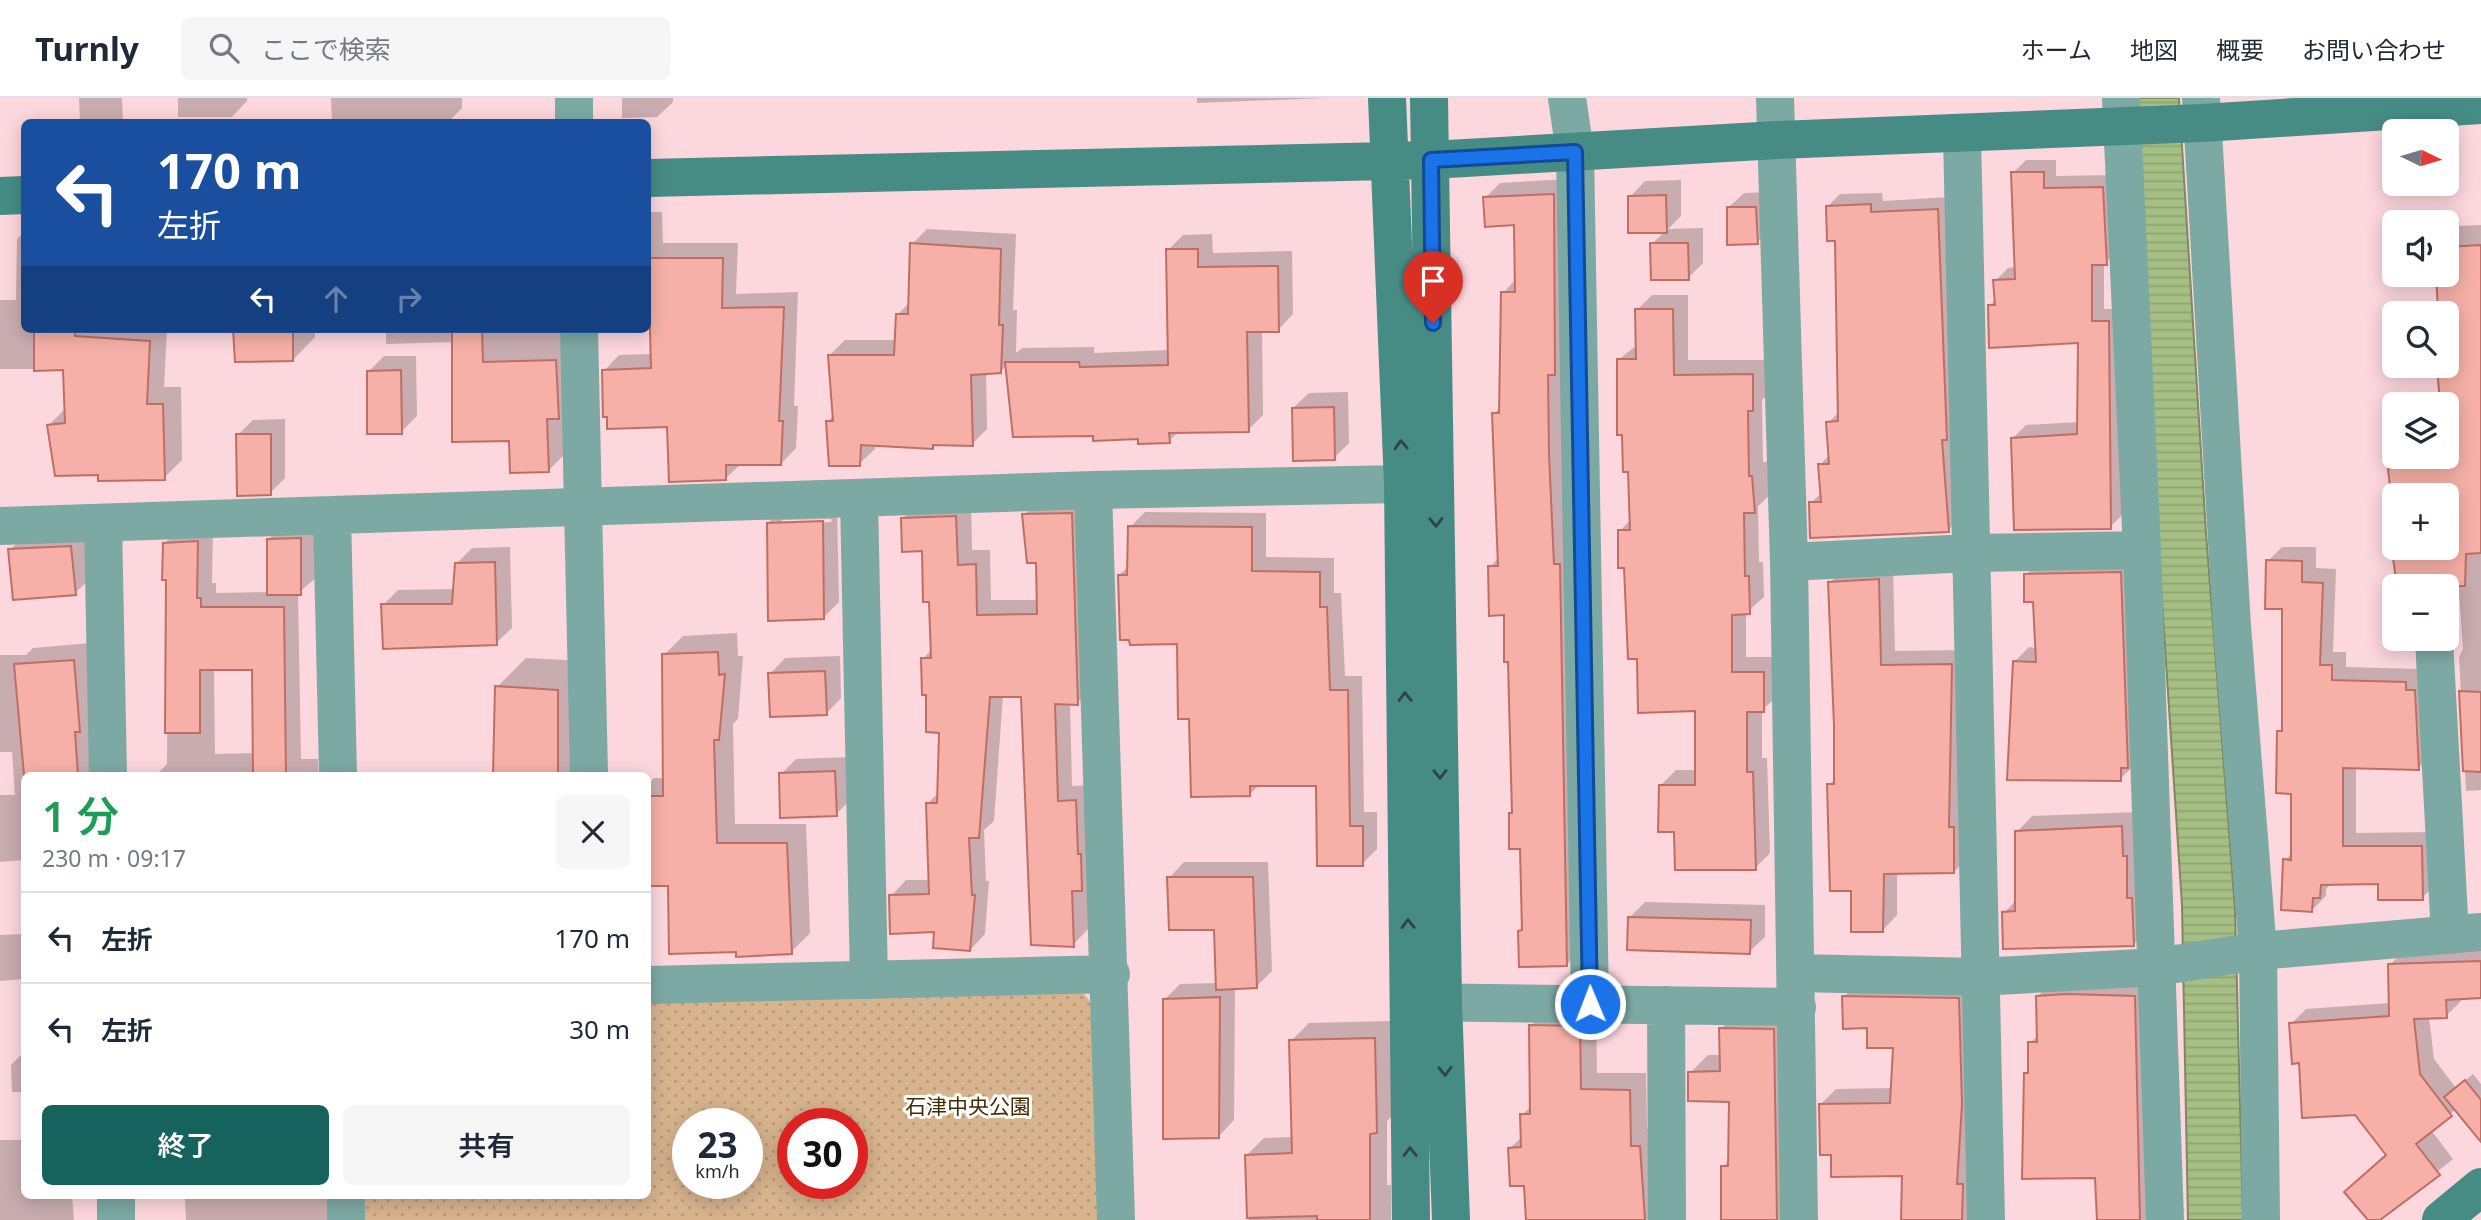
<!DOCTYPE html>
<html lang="ja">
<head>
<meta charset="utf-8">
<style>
	body { margin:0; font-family:"Noto Sans","Noto Sans JP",sans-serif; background:#f6f6f7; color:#1f2937; height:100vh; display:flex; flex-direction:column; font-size:26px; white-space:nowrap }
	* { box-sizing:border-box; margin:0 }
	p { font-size:23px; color:#747a83 }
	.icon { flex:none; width:38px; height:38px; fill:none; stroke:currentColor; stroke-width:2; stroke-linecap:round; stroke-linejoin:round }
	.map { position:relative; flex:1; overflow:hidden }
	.panel { position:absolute; left:21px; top:674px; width:630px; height:427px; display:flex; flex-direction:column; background:#fff; border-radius:10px; box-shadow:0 4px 18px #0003 }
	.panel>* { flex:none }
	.guide { position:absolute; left:21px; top:21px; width:630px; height:214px; border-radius:10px; box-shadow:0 4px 18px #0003; background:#1a4fa0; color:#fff; overflow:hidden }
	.needle { width:46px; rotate:95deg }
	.buttons { position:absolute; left:2382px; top:21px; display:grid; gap:14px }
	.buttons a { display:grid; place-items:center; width:77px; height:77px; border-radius:10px; background:#fff; box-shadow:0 4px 18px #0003; font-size:35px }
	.speed { position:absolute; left:672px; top:1010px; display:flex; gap:14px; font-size:35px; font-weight:700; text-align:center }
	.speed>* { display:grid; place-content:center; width:91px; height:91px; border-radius:50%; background:#fff; box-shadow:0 4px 18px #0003; line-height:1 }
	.speed small { font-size:18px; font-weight:400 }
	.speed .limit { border:10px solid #d22; background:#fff; color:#111 }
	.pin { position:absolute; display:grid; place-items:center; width:60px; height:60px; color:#fff; margin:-72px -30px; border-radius:50% 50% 50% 0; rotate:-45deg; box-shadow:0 0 7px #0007 }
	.pin .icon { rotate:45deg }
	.me { position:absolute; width:77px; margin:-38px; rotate:359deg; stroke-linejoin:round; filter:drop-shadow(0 0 5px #0008) }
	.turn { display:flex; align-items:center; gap:24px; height:147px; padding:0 21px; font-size:32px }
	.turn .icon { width:91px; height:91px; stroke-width:2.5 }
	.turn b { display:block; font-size:49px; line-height:60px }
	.lanes { display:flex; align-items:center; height:66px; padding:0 21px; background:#0003; justify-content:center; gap:35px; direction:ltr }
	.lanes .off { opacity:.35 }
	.round { display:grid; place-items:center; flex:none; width:74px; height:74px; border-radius:10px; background:#f6f6f7 }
	.summary { display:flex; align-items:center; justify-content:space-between; height:119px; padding:0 21px }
	h1 { font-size:42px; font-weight:600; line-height:52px; color:#1e9e55 }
	.action { display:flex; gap:14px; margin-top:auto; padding:14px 21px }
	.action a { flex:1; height:80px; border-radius:10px; background:#16635d; color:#fff; font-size:28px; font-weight:600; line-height:80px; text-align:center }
	.action a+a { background:#f6f6f7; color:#1f2937 }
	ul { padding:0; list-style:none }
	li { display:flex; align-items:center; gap:21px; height:91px; padding:0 21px; border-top:2px solid #e0e1e3 }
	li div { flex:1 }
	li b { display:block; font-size:26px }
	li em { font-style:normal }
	header { display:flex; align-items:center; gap:42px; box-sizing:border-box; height:98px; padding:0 35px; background:#fff; border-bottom:2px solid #e0e1e3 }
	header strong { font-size:33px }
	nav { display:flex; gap:38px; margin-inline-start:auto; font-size:24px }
	.search { width:490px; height:63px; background:#f6f6f7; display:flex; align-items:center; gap:18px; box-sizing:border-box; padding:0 24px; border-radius:10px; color:#747a83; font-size:26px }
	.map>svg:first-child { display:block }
</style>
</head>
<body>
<header>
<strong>Turnly</strong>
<div class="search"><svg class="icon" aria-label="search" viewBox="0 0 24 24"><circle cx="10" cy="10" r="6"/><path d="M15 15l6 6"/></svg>ここで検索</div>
<nav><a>ホーム</a><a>地図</a><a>概要</a><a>お問い合わせ</a></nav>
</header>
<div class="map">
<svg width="2481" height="1122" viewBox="0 0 2481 1122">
	<defs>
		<pattern id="green-dots" width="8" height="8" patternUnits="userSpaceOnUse" patternTransform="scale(1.75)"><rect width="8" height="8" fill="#d7b38e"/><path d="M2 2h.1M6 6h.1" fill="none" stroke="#b89879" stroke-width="1.8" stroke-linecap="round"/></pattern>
		<pattern id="water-rules" width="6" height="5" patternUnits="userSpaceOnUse" patternTransform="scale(1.75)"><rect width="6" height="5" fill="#a6bf85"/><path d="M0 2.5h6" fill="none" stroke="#8fa372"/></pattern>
	</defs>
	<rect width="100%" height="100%" fill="#fcd7dd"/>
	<path fill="url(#green-dots)" fill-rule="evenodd" d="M1082 894 1097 911 1102 1122H363V1097H648V905ZM688 1026H747V1085H688ZM793 1026H852V1085H793Z"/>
	<path fill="url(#water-rules)" stroke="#7f8861" stroke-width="2" d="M2137 0H2179L2206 435 2235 811 2243 1122H2188L2182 807 2159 458Z"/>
	<path fill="#0003" fill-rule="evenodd" d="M79 0H122L123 24H80Z
		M178 0H247V3L232 19H178Z
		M331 0H462V10L448 24H332Z
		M622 0H673V4L657 19 622 20Z
		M1197 0H1325L1197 5Z
		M2026 62H2056V78L2115 77 2119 153 2104 165V211H2122L2123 416 2110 429 2013 340 2026 327 2079 324V243L1989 208 1996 201 1995 183 2008 170 2016 169 2013 75Z
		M1569 81 1582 851 1567 866 1520 833 1524 829 1522 749 1510 716 1514 712 1506 516 1490 469 1499 459 1494 316 1501 308 1503 195 1516 181V126L1485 100 1500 85Z
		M1681 82V118L1668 131 1703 130V165L1688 180 1652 146 1665 133 1630 99 1645 83Z
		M1771 94 1772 129 1757 144 1728 110 1744 95Z
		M1882 95 1883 103 1950 99 1960 420 1948 432 1811 405 1822 394 1820 367 1830 356 1828 325 1840 313 1836 141 1828 108 1840 96Z
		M648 114H662L663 145H738L736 196 798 194 794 308H798L796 350 781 366H741L726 380 604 273 619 257 652 256Z
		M2481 127V692L2466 693 2459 559 2463 551 2459 493H2448L2449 487 2399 488 2396 450H2446V397H2394V418L2388 325 2394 319V359H2446V306H2406L2410 302 2442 298 2439 268H2446V215H2440L2437 177H2446V140L2458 128Z
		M927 131 1016 136 1013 212H1017L1016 255 1022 250 1094 249V255L1170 252 1168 152 1183 137 1212 136 1213 155 1292 153 1293 216 1278 232H1262L1263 317 1248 332 1179 333 1169 343 1095 336 1007 267 1001 273 986 274 987 331 972 346 936 345 932 349 875 346V351L859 366 827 324 834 317 830 257 845 242H897L898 216 910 204 912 146Z
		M24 134V231H167L164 289H181L182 362 164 380 100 375 49 327 66 310 65 271H0V202H16L17 141Z
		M1652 197H1688V262H1767L1768 297 1762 302 1763 364H1767L1769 398 1758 408 1759 464H1763L1764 499 1746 515V559H1778L1779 597 1762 612V660H1767L1770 755 1755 770 1676 732 1661 687 1676 672H1697V612L1639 559 1620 433 1631 421 1618 262 1637 247V212Z
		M235 231H315V239L293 262Z
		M386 231H561L564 357 548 373 454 244 386 246Z
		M384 258H416L417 318 401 334 369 273Z
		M1348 294 1349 345 1334 360 1293 310 1309 295Z
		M285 321V380L270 395 238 337 253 322Z
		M1087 400 1092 590 1077 605H1070L1072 688 1091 687 1088 831 1073 847 1022 598 1003 597 994 723 984 732 986 783H989L985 836 970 852 936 833 891 798 906 782H930L927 706 939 694 940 633 927 595 923 561 932 551 931 502 923 452 902 421 918 406 971 404 972 452H990L991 502H1038V463L1024 417 1039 402Z
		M837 408 839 504 824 519 768 425 784 410ZM831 421 832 424 782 426V422Z
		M1145 414 1266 415V459L1334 460V495H1341L1345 578H1362L1364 714H1377V751L1362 766 1318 686H1260L1250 696 1191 619 1179 544 1119 477 1129 468 1130 429Z
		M315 425 316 480 298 495 301 661H318V677H156L167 666 168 481 165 445 180 430 213 429 212 485H216V495L268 494V442L284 426ZM214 570H253L254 655 215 656Z
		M86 433 91 480 75 495 10 452 25 437Z
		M510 449 512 530 496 545 383 507 398 492 454 491 457 465 472 450Z
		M2282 449H2316V470L2336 471 2333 554H2346V569L2419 571 2433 656 2418 670 2356 669V735L2436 734V786L2422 800 2380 784 2332 785 2326 791V798L2312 812 2285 762 2293 754V694L2279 634 2284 629V509L2268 463Z
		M2134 461V667L2120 681 2015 563 2029 549 2037 550 2035 502 2026 477 2040 463Z
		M1893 468 1895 553 1966 552 1968 759 1954 774H1897V817L1883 832 1853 791 1829 687 1836 680 1830 485 1844 470Z
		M737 535 738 558H743L738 621 733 626 735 726H806L810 835 791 854 737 853 670 786H648V686L654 680H664V557L683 538Z
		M91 545 94 677H24V762L0 764V697H15L12 654H0V557H26L33 550Z
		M840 558 841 600 826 616 770 576 785 560Z
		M526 560 587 563 585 677H495L497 589Z
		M850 659 851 701 836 716 781 676 796 661Z
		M2137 714 2148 831 2133 847 2004 815 2017 801V734L2032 718Z
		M1184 764H1268L1272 873 1256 889H1235L1234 1022 1219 1038 1165 901 1180 886 1218 885 1216 830 1169 780Z
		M1645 804 1765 807V839L1749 854 1630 819Z
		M24 836V881L0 883V837Z
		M2481 847V898L2461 899V903L2446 918 2429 919 2434 961 2456 990 2473 976 2481 986V1018L2456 1011 2431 1032 2453 1061 2378 1122H2371L2388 1056 2356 1015 2300 963 2291 926 2306 911 2390 905V867L2404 852Z
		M1860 883 1974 886 1977 1122H1902L1904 1077 1832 1055 1821 1006 1836 991 1892 990 1895 948 1869 929 1844 899Z
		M2053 883 2150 884 2164 1122H2099L2097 1079 2026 976 2030 972V945L2039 936 2038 898Z
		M1548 911 1596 912 1597 975H1646L1647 1031H1656L1668 1122H1528L1525 1086 1510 1050 1523 1038 1522 1017 1532 1007 1531 928Z
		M1738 913H1791L1796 1122H1723V1069L1730 1061 1731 1002 1690 975 1708 957H1721V931Z
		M1392 923 1394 1016 1387 1023V1087H1391V1122H1249L1246 1058 1264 1040 1293 1039 1291 943 1309 925Z
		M24 954V994H12L11 967Z
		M0 1042H24V1097H72L74 1122H0Z
		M188 1097H335L334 1122H186L185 1101Z"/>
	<path fill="#f6b0a7" stroke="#bf6e65" stroke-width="2" d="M2011 74H2044V90L2103 89 2107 167H2092V223H2109L2111 431 2014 432 2011 340 2077 336 2078 245 1989 250 1988 207H1995L1993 182 2015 181Z
		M1554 96 1555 277H1548L1549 357 1554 466H1560L1567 868 1519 869 1518 833 1522 832 1520 751H1509V715H1512L1508 564H1504V517L1489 518 1488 468H1498L1492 315H1499L1501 194H1515L1514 127 1485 129 1483 99Z
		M1666 97 1667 135H1628V98Z
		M1871 106V114L1938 111 1947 342H1942L1949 434 1810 440 1809 404H1821L1818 366H1829L1826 324 1838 323 1835 143H1827L1826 108Z
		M1727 109H1756L1758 146 1727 147Z
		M910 145 1001 151 999 227H1003L1001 275 971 277 973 348 933 347V351L861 347 860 368H829L826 323H833L828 257H894L896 216H908Z
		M1650 145H1688L1689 182H1651Z
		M2481 147V455L2466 456 2465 488H2397L2393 460 2452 453 2447 397H2391L2388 371 2391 370 2390 359H2446V306H2440L2437 268H2446V212H2438L2436 177H2446V149Z
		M1166 151H1198V169L1278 168 1279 234H1247L1249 334 1169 335 1170 345 1138 346V341L1093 343V338L1013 339 1005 264H1079L1080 269 1168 267Z
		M648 160H723L722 210 784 209 779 323H783L781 367H726V382L669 384 667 329 607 331V319H603L602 272 651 270Z
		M1635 211H1673L1674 277 1753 276V313H1748L1749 378H1752L1755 415H1744L1745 478H1749L1750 516 1732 517V574H1764V614H1747V674H1753L1756 772H1675L1674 734H1658L1659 687H1695V613L1638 615 1637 561H1628L1624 470H1618V432H1630L1628 374H1623L1622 337H1617V261H1636Z
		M34 231H75V238L150 243 147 306H163L165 382 98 383V377L55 378 47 327 65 325 63 272 34 273Z
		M233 231H293V263L235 264Z
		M452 231H482L483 264 556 262 559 321H547L549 374 510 375 509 343 452 344Z
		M401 272 402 336H367V273Z
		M1334 309 1335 362 1293 363 1292 310Z
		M236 336H271V397L237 398Z
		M1072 415 1078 607 1055 606 1058 703 1076 702 1078 756H1081L1082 793H1072L1074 849 1031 847 1021 599H990L979 740H969L972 797H975L970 853 933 850 934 834 890 836 889 797 929 796 926 705H937L939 635 926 634V597H922L921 560H931L929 504H923L922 453 902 454 901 420 956 418 958 467 976 466 977 517 1037 516 1036 465H1027L1022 416Z
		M823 423 824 521 768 523 767 425Z
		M1128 428 1252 429V473L1320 474V509H1327L1330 592H1348L1350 728H1363V768H1317L1316 688H1250V698L1191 699 1189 621H1178L1177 546 1130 547 1129 542H1120L1118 477H1127Z
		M301 440V497H267V441Z
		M198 443 197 500H201V509H284L286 677H253L252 572H200V635H165L166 482H162L163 445Z
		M71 448 76 497 13 502 8 451Z
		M2266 462 2302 463V484L2323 485 2320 567H2332V582L2406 584V592H2415L2419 672 2343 670V748H2422L2423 802H2378V786L2321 787 2320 800H2313L2312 814 2281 812 2283 761 2291 762V696L2276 695 2277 633H2282V511H2265Z
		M495 464 497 547 383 551 381 506H452L455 465Z
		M2121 474 2128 670H2121V683L2007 682 2013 563 2036 564 2033 504H2024V476Z
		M1879 481 1881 567 1952 566 1949 729H1954V775L1884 776 1883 834H1851V793H1830L1827 686H1834V627L1828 484Z
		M718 554 719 577 725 576 719 642H714L717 745H787L792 856 736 859V854L669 856 668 788H648V698H663L662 556Z
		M74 562 80 634H75L78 677H24L14 566Z
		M825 573 827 617 770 619 768 575Z
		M495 588 558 592V677H493Z
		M2459 593 2481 594V674L2463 673Z
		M835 673 837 718 780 720 779 675Z
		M2122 728 2123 758H2127V800H2132L2134 848 2003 851 2002 814 2015 813V733Z
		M1167 779H1253L1257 890 1216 892 1214 832H1169Z
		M1628 819 1751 822 1750 856 1627 852Z
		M2481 863V900L2446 902 2447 920 2414 921 2420 976 2452 1018 2416 1046 2440 1077 2380 1122H2368L2344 1094 2386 1057 2355 1017 2302 1020 2299 965 2292 966 2289 925 2389 918 2388 866Z
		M2067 896 2135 898 2140 1122H2097L2095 1080 2022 1081 2024 975H2028V944H2037L2036 898Z
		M1842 898 1959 900 1962 1006 1957 1086H1963L1962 1122H1901L1902 1078 1831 1079V1057H1820L1819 1006 1890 1005 1893 950H1867V930L1843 931Z
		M1220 899 1219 1040 1163 1041V901Z
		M1529 927 1580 928 1581 991 1630 992 1631 1048H1640L1645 1122H1526L1524 1088H1510L1508 1050 1521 1049 1520 1016H1530Z
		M1719 930 1774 931 1777 1122H1721V1068H1728L1729 1004 1688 1003V974L1720 973Z
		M1375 940 1377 1035 1370 1036V1122H1317V1118L1247 1120 1245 1057 1292 1055 1289 942Z
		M2465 982 2481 1002V1044L2444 999Z"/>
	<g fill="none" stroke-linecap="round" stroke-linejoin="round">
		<path stroke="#7da9a4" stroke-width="38" d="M574 0V24
			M1567 0 1575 54 1590 906
			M1775 0 1789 464 1799 1122
			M2121 0 2142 452 2165 1122
			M2201 0 2232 528 2258 853 2261 1122
			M1962 36 1986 1122
			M579 231 589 677
			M1093 392 1116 1122
			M859 400 869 882
			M332 417 338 677
			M103 425 108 677
			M0 428 1093 392 1403 386
			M1789 464 1970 455 2142 452
			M2434 541 2450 837
			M1796 875 1979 879 2157 869 2258 853 2481 834
			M648 887 1111 876
			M1410 904 1797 909
			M1666 907 1667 1122
			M116 1097V1122
			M346 1097V1122"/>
		<path stroke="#468c85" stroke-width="38" d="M1387 0 1403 386 1411 1122
			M1429 0 1443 904 1451 1122
			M648 80 1431 62 1777 42 2203 25 2481 7
			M0 98 24 97
			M2441 1122 2481 1089"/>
	</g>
	<defs><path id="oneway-chevron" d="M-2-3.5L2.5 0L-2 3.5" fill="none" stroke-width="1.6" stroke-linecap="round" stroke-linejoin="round" transform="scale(1.75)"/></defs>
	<g stroke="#334244">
		<use href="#oneway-chevron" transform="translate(1401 347) rotate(-93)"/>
		<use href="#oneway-chevron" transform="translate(1436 424) rotate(89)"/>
		<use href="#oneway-chevron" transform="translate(1405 599) rotate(-91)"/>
		<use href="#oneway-chevron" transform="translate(1440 676) rotate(89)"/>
		<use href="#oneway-chevron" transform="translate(1408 826) rotate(-91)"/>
		<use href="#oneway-chevron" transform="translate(1445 973) rotate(88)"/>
		<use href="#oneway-chevron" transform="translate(1410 1054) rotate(-91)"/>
	</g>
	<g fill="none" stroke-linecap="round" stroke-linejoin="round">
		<g stroke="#114b97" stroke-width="18">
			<path id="route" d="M1433 225 1431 62 1575 54 1590 906"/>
		</g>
		<use href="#route" stroke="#1a73e8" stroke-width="12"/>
	</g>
	<g text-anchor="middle" stroke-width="6" stroke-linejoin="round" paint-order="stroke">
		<g font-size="21" fill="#482a02" stroke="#fff">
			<text x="968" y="1016">石津中央公園</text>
		</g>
	</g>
</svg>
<div class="buttons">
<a><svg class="needle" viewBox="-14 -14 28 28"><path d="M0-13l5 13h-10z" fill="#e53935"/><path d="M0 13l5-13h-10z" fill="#747a83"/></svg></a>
<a><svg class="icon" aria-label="sound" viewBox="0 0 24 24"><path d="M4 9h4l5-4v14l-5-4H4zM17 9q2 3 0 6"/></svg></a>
<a><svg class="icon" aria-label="search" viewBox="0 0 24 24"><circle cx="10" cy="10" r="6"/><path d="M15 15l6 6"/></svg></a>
<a><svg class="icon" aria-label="layers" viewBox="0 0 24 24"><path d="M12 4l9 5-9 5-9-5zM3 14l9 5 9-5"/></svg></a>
<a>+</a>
<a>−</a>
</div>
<div class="speed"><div>23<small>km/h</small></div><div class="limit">30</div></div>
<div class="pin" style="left:1433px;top:225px;background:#d93025"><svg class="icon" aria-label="arrive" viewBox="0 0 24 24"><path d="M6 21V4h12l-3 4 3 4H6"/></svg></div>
<svg class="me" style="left:1590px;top:906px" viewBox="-20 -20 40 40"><circle r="17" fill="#1a73e8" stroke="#fff" stroke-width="3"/><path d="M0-11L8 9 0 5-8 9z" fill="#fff"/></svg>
<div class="guide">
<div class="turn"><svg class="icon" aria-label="left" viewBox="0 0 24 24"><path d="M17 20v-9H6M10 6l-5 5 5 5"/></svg><div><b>170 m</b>左折</div></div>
<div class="lanes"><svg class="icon" aria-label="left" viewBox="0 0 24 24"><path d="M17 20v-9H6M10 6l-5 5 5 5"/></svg><svg class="icon off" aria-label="ahead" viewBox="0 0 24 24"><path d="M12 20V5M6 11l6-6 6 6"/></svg><svg class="icon off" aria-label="right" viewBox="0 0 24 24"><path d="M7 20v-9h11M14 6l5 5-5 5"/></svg></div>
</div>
<section class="panel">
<div class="summary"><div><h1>1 分</h1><p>230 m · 09:17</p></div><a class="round"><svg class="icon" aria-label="close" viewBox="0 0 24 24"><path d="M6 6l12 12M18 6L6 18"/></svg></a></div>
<ul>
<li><svg class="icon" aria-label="left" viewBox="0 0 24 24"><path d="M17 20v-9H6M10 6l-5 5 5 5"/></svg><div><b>左折</b></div><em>170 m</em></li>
<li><svg class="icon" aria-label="left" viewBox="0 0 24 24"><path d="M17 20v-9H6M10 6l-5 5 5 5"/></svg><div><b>左折</b></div><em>30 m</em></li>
</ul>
<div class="action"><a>終了</a><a>共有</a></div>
</section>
</div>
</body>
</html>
